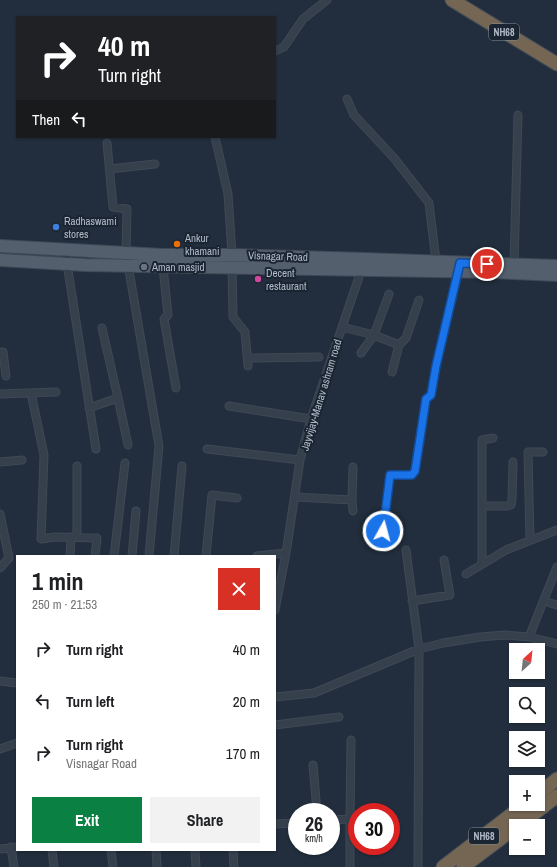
<!DOCTYPE html>
<html lang="en">
<head>
<meta charset="utf-8">
<style>
	body { margin:0; font-family:"Archivo Narrow",sans-serif; background:#f2f2f2; color:#202124; height:100vh; display:flex; flex-direction:column; font-size:15px; white-space:nowrap }
	* { box-sizing:border-box; margin:0 }
	p { font-size:13px; color:#757577 }
	.icon { flex:none; width:22px; height:22px; fill:none; stroke:currentColor; stroke-width:2; stroke-linecap:round; stroke-linejoin:round }
	.map { position:relative; flex:1; overflow:hidden }
	.sheet { position:absolute; left:16px; top:555px; width:260px; height:296px; display:flex; flex-direction:column; background:#fff; border-radius:0px; box-shadow:0 1px 3px #0004 }
	.sheet>* { flex:none }
	.banner { position:absolute; left:16px; top:16px; width:260px; height:122px; border-radius:0px; box-shadow:0 1px 3px #0004; background:#202124; color:#fff; overflow:hidden }
	.needle { width:26px; rotate:27deg }
	.controls { position:absolute; left:509px; top:643px; display:grid; gap:8px }
	.controls a { display:grid; place-items:center; width:36px; height:36px; border-radius:0px; background:#fff; box-shadow:0 1px 3px #0004; font-size:20px }
	.speed { position:absolute; left:288px; top:803px; display:flex; gap:8px; font-size:20px; font-weight:700; text-align:center }
	.speed>* { display:grid; place-content:center; width:52px; height:52px; border-radius:50%; background:#fff; box-shadow:0 1px 3px #0004; line-height:1 }
	.speed small { font-size:10px; font-weight:400 }
	.speed .limit { border:6px solid #d22; background:#fff; color:#111 }
	.pin { position:absolute; display:grid; place-items:center; width:34px; height:34px; color:#fff; margin:-17px; border:2px solid #fff; border-radius:50%; box-shadow:0 1px 4px #0007 }
	.me { position:absolute; width:44px; margin:-22px; rotate:7deg; stroke-linejoin:round; filter:drop-shadow(0 0 3px #0008) }
	.turn { display:flex; align-items:center; gap:14px; height:84px; padding:0 16px; font-size:18px }
	.turn .icon { width:52px; height:52px; stroke-width:2.5 }
	.turn b { display:block; font-size:28px; line-height:34px }
	.then { display:flex; align-items:center; height:38px; padding:0 16px; background:#0003; gap:8px; font-size:15px }
	.round { display:grid; place-items:center; flex:none; width:42px; height:42px; border-radius:0px; background:#f2f2f2 }
	.summary { display:flex; align-items:center; justify-content:space-between; height:68px; padding:0 16px }
	h1 { font-size:24px; font-weight:800; line-height:30px }
	.action { display:flex; gap:8px; margin-top:auto; padding:8px 16px }
	.action a { flex:1; height:46px; border-radius:0px; background:#0b8043; color:#fff; font-size:16px; font-weight:800; line-height:46px; text-align:center }
	.action a+a { background:#f2f2f2; color:#202124 }
	ul { padding:0; list-style:none }
	li { display:flex; align-items:center; gap:12px; height:52px; padding:0 16px }
	li div { flex:1 }
	li b { display:block; font-size:15px }
	li em { font-style:normal }
	.map>svg:first-child { display:block }
</style>
</head>
<body>
<div class="map">
<svg width="557" height="867" viewBox="0 0 557 867">
	<rect width="100%" height="100%" fill="#222e3d"/>
	<g fill="none" stroke-linecap="round" stroke-linejoin="round">
		<g stroke="#3f4956" stroke-width="9">
			<path id="street" d="M275 51 284 47 303 19 327 0
				M347 99 354 115 394 158 429 203 436 261
				M215 137 228 194 232 255
				M107 143 113 207 127 209 126 253 159 446 149 556
				M110 169 155 164
				M65 251 96 449
				M514 265 518 115
				M232 266 233 317 245 332 248 366
				M163 267 168 315 164 319 176 388
				M389 294 374 335 399 345
				M342 327 374 335 361 353
				M0 352H3L6 376
				M248 358 319 357
				M392 372 399 345 406 338 419 300
				M31 393 44 455 41 539 55 537 97 538 95 556
				M0 394 56 392
				M118 398 128 445
				M229 406 311 419
				M89 408 118 398 102 328
				M207 449 300 460
				M0 462 22 460
				M77 466V537
				M295 497 352 500 353 467
				M352 500 353 511
				M482 506H507L511 505 512 500 513 462
				M0 514 9 558 0 568
				M383 531 390 475H412L415 471 426 399 431 395 436 366 459 269
				M530 540 528 452H543
				M406 550 419 649 418 867
				M70 556 71 537
				M114 556 125 463
				M132 556 136 511
				M174 556 182 466
				M206 556 212 495 237 498
				M257 556 286 553
				M482 564V440L493 438
				M466 574 506 550 557 530
				M412 601 450 595 444 560
				M550 603 557 605
				M275 610 286 553 300 460 311 419 362 268
				M529 637 557 567
				M0 681 17 683
				M275 697 314 693 419 649 443 643 480 637 505 635 529 637 557 644
				M275 725 339 717
				M0 749 17 743
				M313 765 317 812
				M350 819 351 740
				M331 820 350 819V867
				M275 824 297 823
				M11 847 14 867
				M0 849 17 847
				M52 850 54 867
				M111 850 113 867
				M156 850 157 867
				M195 850 196 867
				M233 850 234 867"/>
		</g>
		<g stroke="#3f4956" stroke-width="14">
			<path id="primary" d="M0 246 162 255H232L364 259 557 266
				M0 260 85 265 493 272 557 275"/>
		</g>
		<g stroke="#414b58" stroke-width="15">
			<path id="highway" d="M452 0 557 64
				M538 794 557 779
				M518 826 557 796
				M443 867 525 804
				M463 867 516 827"/>
		</g>
		<use href="#street" stroke="#36404d" stroke-width="7"/>
		<use href="#primary" stroke="#545f6d" stroke-width="12"/>
		<use href="#highway" stroke="#746652" stroke-width="13"/>
	</g>
	<g fill="none" stroke-linecap="round" stroke-linejoin="round">
		<g stroke="#114b97" stroke-width="10">
			<path id="route" d="M383 531 390 475H412L415 471 426 399 431 395 436 366 460 263 487 264"/>
		</g>
		<use href="#route" stroke="#1a73e8" stroke-width="7"/>
	</g>
	<circle fill="#3f7fe0" stroke="#1b2532" stroke-width="1.5" cx="56" cy="227" r="4"/>
	<circle fill="#e8710a" stroke="#1b2532" stroke-width="1.5" cx="177" cy="244" r="4"/>
	<circle fill="#6b7280" stroke="#1b2532" stroke-width="1.5" cx="144" cy="267" r="4"/>
	<circle fill="#d1479c" stroke="#1b2532" stroke-width="1.5" cx="258" cy="279" r="4"/>
	<g text-anchor="middle" stroke-width="4" stroke-linejoin="round" paint-order="stroke">
		<g fill="#1b2532" stroke="#848e9c" stroke-width="1">
			<rect x="489" y="24" width="30" height="16" rx="3"/>
			<rect x="469" y="828" width="30" height="16" rx="3"/>
		</g>
		<g font-size="10" font-weight="bold" fill="#b1bbc9">
			<text x="504" y="36">NH68</text>
			<text x="484" y="840">NH68</text>
		</g>
		<g font-size="11" fill="#b1bbc9" stroke="#1b2532" text-anchor="start">
			<text x="64" y="225">Radhaswami<tspan x="64" dy="13">stores</tspan></text>
			<text x="185" y="242">Ankur<tspan x="185" dy="13">khamani</tspan></text>
			<text x="152" y="271">Aman masjid</text>
			<text x="266" y="277">Decent<tspan x="266" dy="13">restaurant</tspan></text>
		</g>
		<g font-size="11" fill="#b1bbc9" stroke="#1b2532">
			<text transform="translate(278 256) rotate(2)" y="4">Visnagar Road</text>
			<text transform="translate(321 395) rotate(-73)" y="4">Jayvijay-Manav ashram road</text>
		</g>
	</g>
</svg>
<div class="controls">
<a><svg class="needle" viewBox="-14 -14 28 28"><path d="M0-13l5 13h-10z" fill="#e53935"/><path d="M0 13l5-13h-10z" fill="#757577"/></svg></a>
<a><svg class="icon" aria-label="search" viewBox="0 0 24 24"><circle cx="10" cy="10" r="6"/><path d="M15 15l6 6"/></svg></a>
<a><svg class="icon" aria-label="layers" viewBox="0 0 24 24"><path d="M12 4l9 5-9 5-9-5zM3 14l9 5 9-5"/></svg></a>
<a>+</a>
<a>−</a>
</div>
<div class="speed"><div>26<small>km/h</small></div><div class="limit">30</div></div>
<div class="pin" style="left:487px;top:264px;background:#d93025"><svg class="icon" aria-label="arrive" viewBox="0 0 24 24"><path d="M6 21V4h12l-3 4 3 4H6"/></svg></div>
<svg class="me" style="left:383px;top:531px" viewBox="-20 -20 40 40"><circle r="17" fill="#1a73e8" stroke="#fff" stroke-width="3"/><path d="M0-11L8 9 0 5-8 9z" fill="#fff"/></svg>
<div class="banner">
<div class="turn"><svg class="icon" aria-label="right" viewBox="0 0 24 24"><path d="M7 20v-9h11M14 6l5 5-5 5"/></svg><div><b>40 m</b>Turn right</div></div>
<div class="then">Then<svg class="icon" aria-label="left" viewBox="0 0 24 24"><path d="M17 20v-9H6M10 6l-5 5 5 5"/></svg></div>
</div>
<section class="sheet">
<div class="summary"><div><h1>1 min</h1><p>250 m · 21:53</p></div><a class="round" style="background:#d93025;color:#fff"><svg class="icon" aria-label="close" viewBox="0 0 24 24"><path d="M6 6l12 12M18 6L6 18"/></svg></a></div>
<ul>
<li><svg class="icon" aria-label="right" viewBox="0 0 24 24"><path d="M7 20v-9h11M14 6l5 5-5 5"/></svg><div><b>Turn right</b></div><em>40 m</em></li>
<li><svg class="icon" aria-label="left" viewBox="0 0 24 24"><path d="M17 20v-9H6M10 6l-5 5 5 5"/></svg><div><b>Turn left</b></div><em>20 m</em></li>
<li><svg class="icon" aria-label="right" viewBox="0 0 24 24"><path d="M7 20v-9h11M14 6l5 5-5 5"/></svg><div><b>Turn right</b><p>Visnagar Road</p></div><em>170 m</em></li>
</ul>
<div class="action"><a>Exit</a><a>Share</a></div>
</section>
</div>
</body>
</html>
